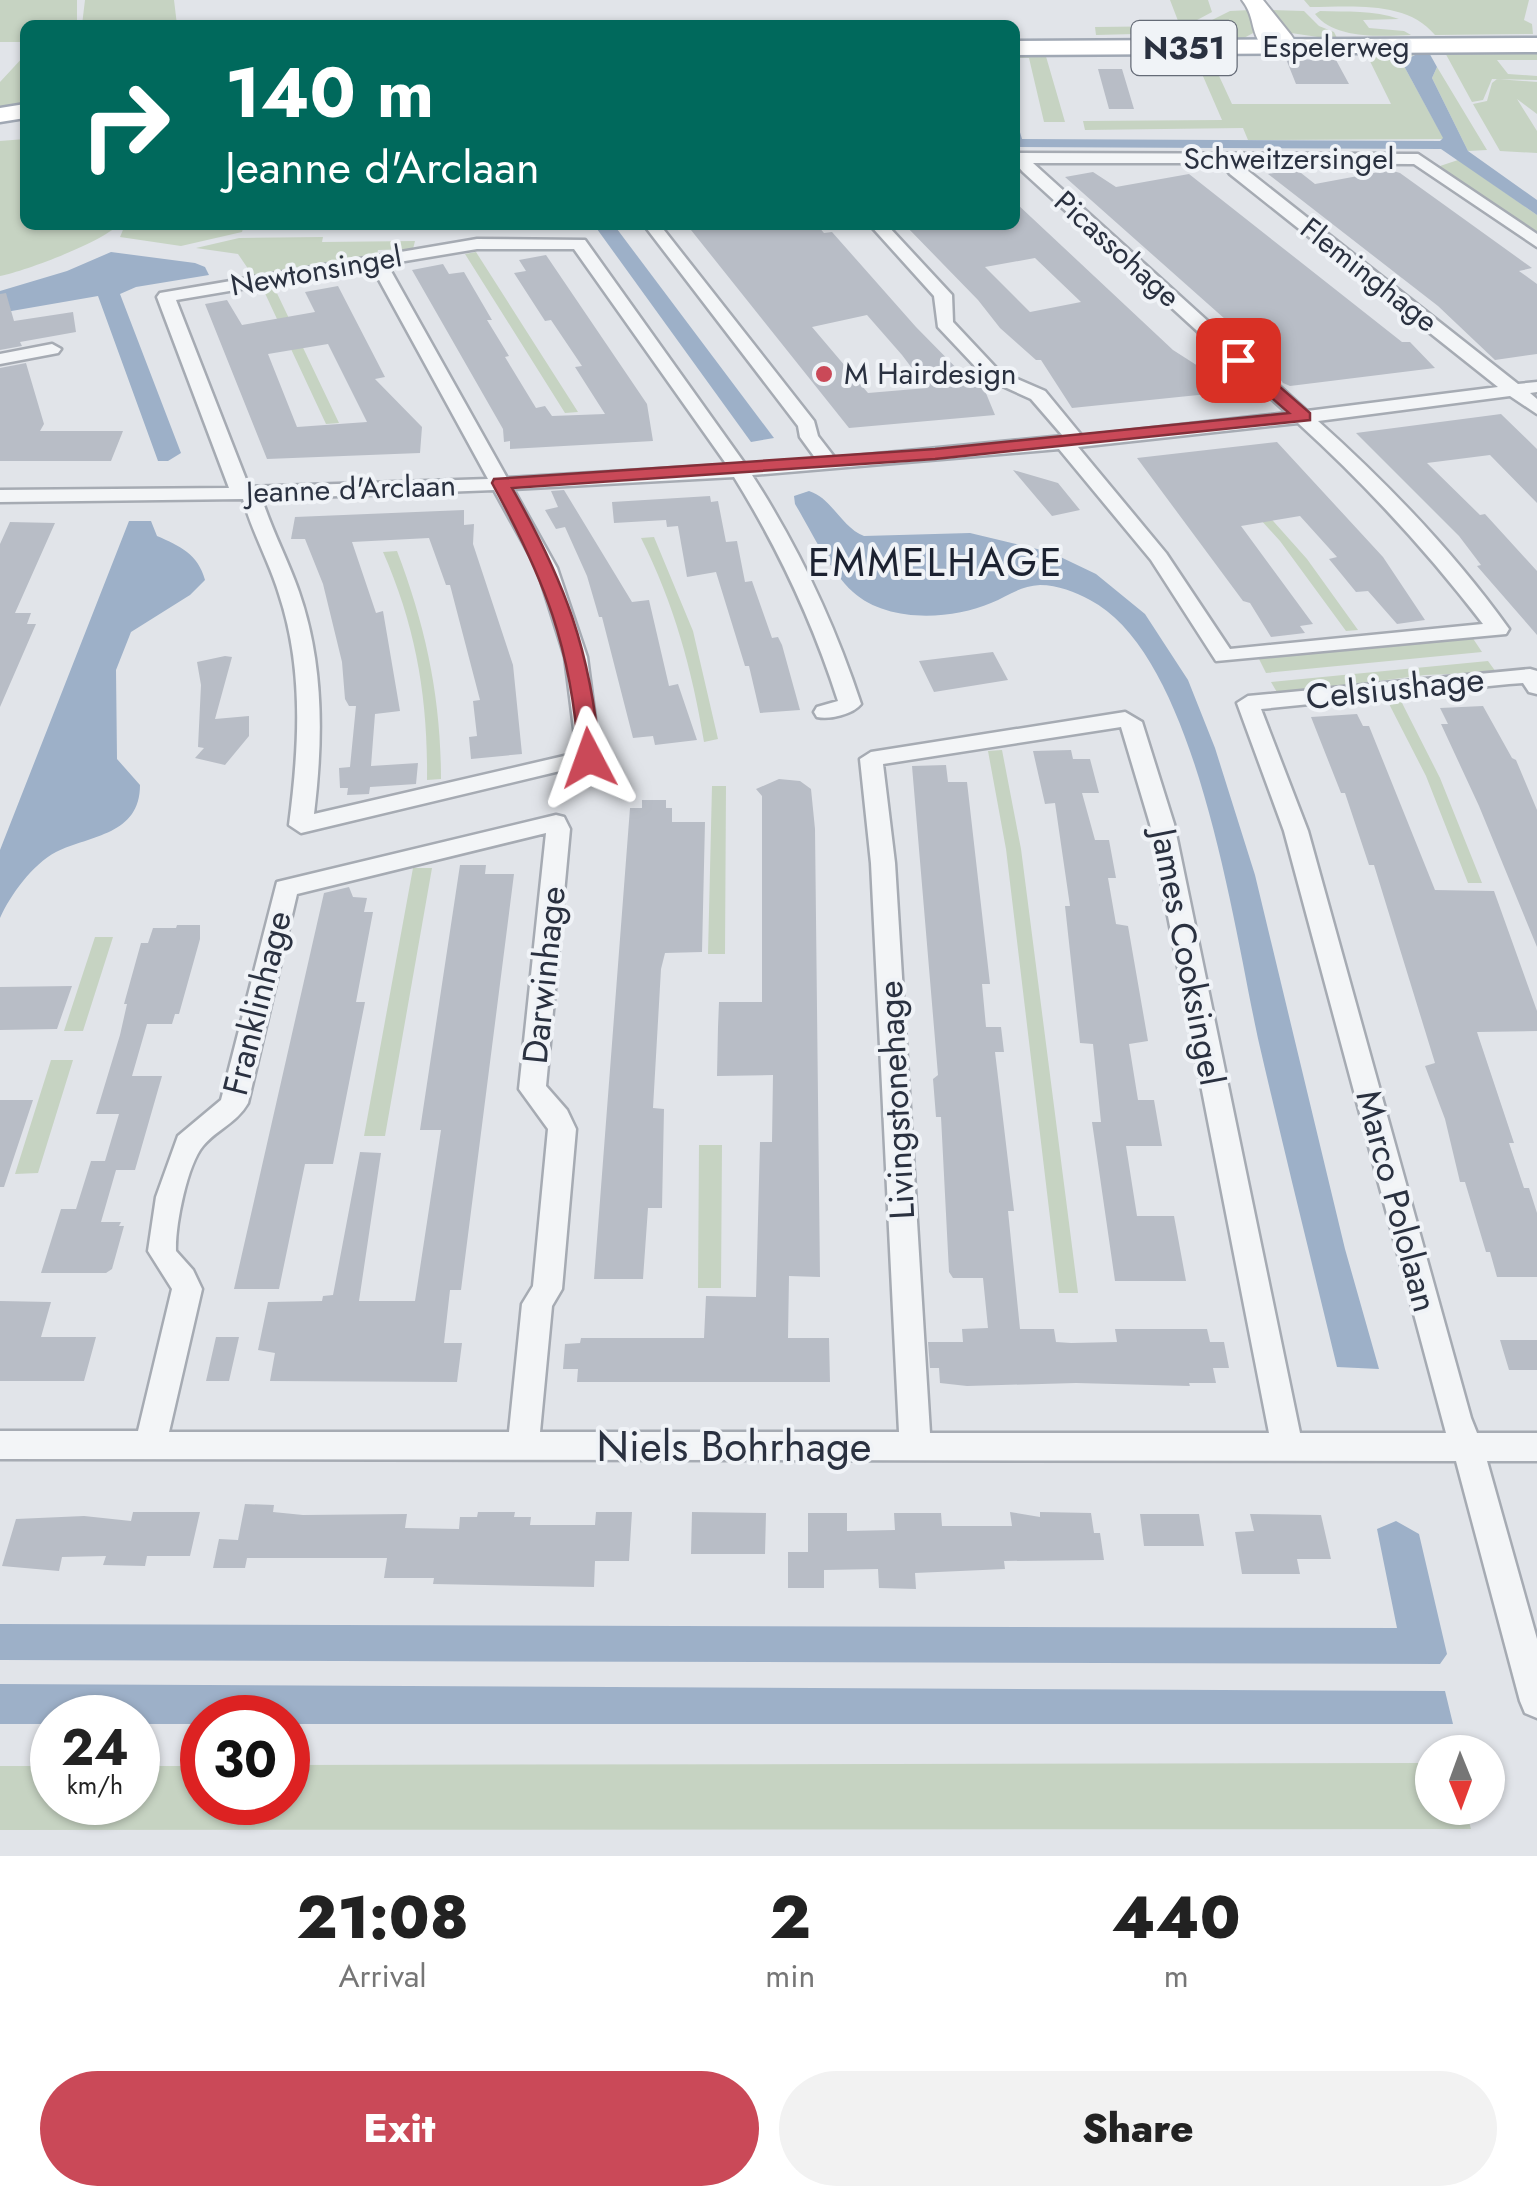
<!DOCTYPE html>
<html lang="en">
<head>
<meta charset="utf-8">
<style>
	body { margin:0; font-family:Jost,sans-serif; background:#f2f2f2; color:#222; height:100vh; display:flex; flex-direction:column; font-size:38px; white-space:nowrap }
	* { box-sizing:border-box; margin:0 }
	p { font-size:32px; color:#767676 }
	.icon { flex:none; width:55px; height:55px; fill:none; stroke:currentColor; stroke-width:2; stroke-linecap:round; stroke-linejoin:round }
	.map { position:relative; height:1856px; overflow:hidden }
	.side { display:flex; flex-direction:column; background:#fff; flex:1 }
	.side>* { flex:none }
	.top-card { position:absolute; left:20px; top:20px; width:1000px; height:210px; border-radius:15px; box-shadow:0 2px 8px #0004; background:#00695c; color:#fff; overflow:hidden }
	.needle { width:65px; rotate:179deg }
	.controls { position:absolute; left:1415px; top:1735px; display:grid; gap:20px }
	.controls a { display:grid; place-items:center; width:90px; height:90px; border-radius:50%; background:#fff; box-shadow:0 2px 8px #0004; font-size:50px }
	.speed { position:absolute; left:30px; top:1695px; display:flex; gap:20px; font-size:50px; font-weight:700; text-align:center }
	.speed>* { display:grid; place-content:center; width:130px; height:130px; border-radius:50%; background:#fff; box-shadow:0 2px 8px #0004; line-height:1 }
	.speed small { font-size:25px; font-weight:400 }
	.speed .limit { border:15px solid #d22; background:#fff; color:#111 }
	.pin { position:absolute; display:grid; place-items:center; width:85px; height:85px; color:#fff; margin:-42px; border-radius:20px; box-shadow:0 5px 15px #0006 }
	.me { position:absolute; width:110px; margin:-55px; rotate:356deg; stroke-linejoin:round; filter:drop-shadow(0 0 8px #0008) }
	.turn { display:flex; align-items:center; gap:35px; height:210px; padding:0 40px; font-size:45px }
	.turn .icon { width:130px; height:130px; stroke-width:2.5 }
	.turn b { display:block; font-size:70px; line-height:85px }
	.eta { display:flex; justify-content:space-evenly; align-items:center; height:170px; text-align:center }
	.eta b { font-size:60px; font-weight:800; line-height:70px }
	.cta { display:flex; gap:20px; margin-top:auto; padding:20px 40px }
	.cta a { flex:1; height:115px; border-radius:60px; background:#ca4958; color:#fff; font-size:40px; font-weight:800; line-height:115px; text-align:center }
	.cta a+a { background:#f2f2f2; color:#222 }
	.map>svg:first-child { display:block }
</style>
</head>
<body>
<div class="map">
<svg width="1537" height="1856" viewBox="0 0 1537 1856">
	<rect width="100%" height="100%" fill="#e1e4e9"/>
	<path fill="#c6d3c2" d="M0 0H77V25H25V42H0Z
		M85 0H174L177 25H82Z
		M1170 0H1208L1212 12 1173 33 1096 35 1095 27 1180 26Z
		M1304 0H1529L1524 20 1532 24 1533 34 1435 35C1407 0 1350 7 1310 7Z
		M1251 10 1255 32 1244 38 1210 40 1196 28 1230 11Z
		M1268 10 1304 11 1319 26 1334 32 1338 40 1291 33Z
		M1320 11C1347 12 1373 10 1399 19L1363 20 1369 28 1404 31 1411 35C1382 36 1335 40 1315 14Z
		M1537 47V60H1497L1508 74 1537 76V80L1492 79 1483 100 1472 102 1443 49Z
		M1364 49 1421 51 1405 60 1404 66 1444 139 1248 140 1243 128 1085 130 1083 121 1222 120 1196 60H1132L1129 52H1208L1232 104H1391Z
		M1015 53H1045L1065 122H1044L1029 58H1015Z
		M25 55V106L0 109V82Z
		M1437 67 1487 150 1468 151 1432 78Z
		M1497 79 1537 82V114L1517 99 1537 131V153L1500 151 1473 104 1487 101 1492 83Z
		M25 139V225H118C102 242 26 271 0 276V141Z
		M1458 160 1537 215V237L1437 167Z
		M125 225H244L242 232 181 246 120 237Z
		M323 237 322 242 415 241 413 249 378 250 377 255 253 276 238 254 196 248 239 238Z
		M476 252 578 412 565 413 465 254Z
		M274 287 339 423 326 424 263 289Z
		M1242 486 1307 559 1358 630 1346 631 1280 541 1231 487Z
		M654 537 693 631 718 739 704 742C692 669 674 604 641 538Z
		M397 551C426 627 441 698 441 779L427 780C428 698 416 627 383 552Z
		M1472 637 1482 652 1266 673 1258 657Z
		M1488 661 1496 672 1425 675 1278 694 1271 682Z
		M1400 699 1440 778 1482 883H1468L1426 776 1387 700Z
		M1002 750 1021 849 1078 1293H1059L1006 849 988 751Z
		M712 786H726L725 954H708Z
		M413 868H432L385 1136H364Z
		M95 937H113L83 1031H64Z
		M51 1060H73L38 1173 15 1174Z
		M699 1145H722L721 1288H698Z
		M1432 1763V1808H1465L1471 1829 0 1830V1766H52V1802H138V1766H202V1802H288V1765Z"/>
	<path fill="#9db0c8" d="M1427 49 1437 67 1432 78 1468 151 1537 200V215L1441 149 1015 147V115L1022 139 1440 141 1443 138 1404 66 1405 60Z
		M482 225H614L774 438 751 442 597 229H481Z
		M111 252 195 263 205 267 209 275 136 287 120 294 181 453 168 461H158L98 296 0 313V291L67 271Z
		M809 491C832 498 841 527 864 536L970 533 1050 552 1096 574 1145 614 1188 680 1215 748 1255 875 1345 1249 1379 1369 1337 1367C1311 1259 1284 1151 1259 1043 1234 931 1198 656 1090 600 1075 592 1058 585 1040 585 1020 586 1008 596 991 603 951 620 887 623 853 592 829 570 812 532 795 504L794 496Z
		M129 521H151L157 536C180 546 198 554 205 580L190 595 131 632 116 670 117 759 140 785C140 835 91 835 56 852 32 865 11 894 0 918V850Z
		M1396 1521 1419 1534 1447 1654 1440 1664 0 1660V1624L1397 1628 1377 1529Z
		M0 1684 1445 1691 1453 1724H288V1718H202V1724H138V1718H52V1724H0Z"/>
	<path fill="#b8bdc6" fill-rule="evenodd" d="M1286 59 1336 60 1349 84H1296Z
		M1098 69H1122L1134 109H1109Z
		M1296 169 1315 184 1390 170 1400 173 1532 268 1519 271 1537 284V354L1495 360 1438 306 1268 174Z
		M1093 172 1116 187 1189 174 1402 342H1410L1435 368 1290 386 1283 383 1252 343 1065 177Z
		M1015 202 1173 350 1237 391 1072 408 1041 360H1036L1000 328 978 300 905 225H1015ZM1035 258 1081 302 1030 312 985 267Z
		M687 225H817L824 233 832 232 916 327 975 387 983 386 995 415 849 428ZM867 315 902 355 927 388 868 393 812 327Z
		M546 255 647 404 653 441 510 449V441L504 442 503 429 412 270 443 264 449 274 464 272 492 320H487L509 356 505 357 536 408 545 406 552 416 605 414 575 367 582 366 551 320 545 321 514 273 526 271 519 260Z
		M338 286 385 377 375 379 422 427 420 453 267 459 205 304 227 300 242 325 315 312 305 292ZM328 344 367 422 297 427 268 354Z
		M6 293 14 321 73 312 76 332 20 342 22 346 0 350V294Z
		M26 363 44 424 40 431H123L111 461H0V368Z
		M1501 414 1537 449V503L1490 455 1427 463 1480 515 1485 514 1537 571V635L1477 566 1481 565 1459 536 1356 433Z
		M1277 442 1383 557 1425 620 1397 624 1368 591 1356 592 1329 559 1337 557 1300 516 1241 526 1313 624 1300 626 1305 633 1271 637 1250 603 1243 601 1137 458Z
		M1013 470 1058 483 1080 510 1052 516Z
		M564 490 632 602 649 600 669 686 678 684 697 740 655 745 653 736 633 738 602 617H599L587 576 565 527 556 529 545 510 558 507 551 491Z
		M710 496 711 502 718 501 726 542 737 541 745 582 752 581 772 638 778 637 782 645 800 710 760 713 749 666H745L716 572 687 577 678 526 667 527 666 520 614 523 612 502Z
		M464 510V525L474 524 473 544 513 665 522 754 471 759 469 737 477 736 473 701 480 700 450 585H446L429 538 352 542 376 613 383 611 400 711 375 714 371 766 418 763 416 784 370 787 369 794 347 795 348 788H340L339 768 350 767 356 706H349L345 699 342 662 323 584 305 539H291L295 517Z
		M10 522 55 523 15 613H31L27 624H36L0 707V544Z
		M993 652 1008 680 934 692 919 661Z
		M225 656 232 657 215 719 249 716V736L225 765 195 758 204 748 198 747 201 685 197 662Z
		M1483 706 1512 758 1516 760 1537 810V947L1479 806 1441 724H1448L1440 708Z
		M1357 714 1363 726H1369L1435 890 1494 891 1537 1011V1031L1477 1032 1514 1143H1509L1524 1188H1529L1537 1213V1277H1497L1490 1252H1486L1465 1182H1460L1445 1119 1425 1066 1435 1063 1374 865H1369L1345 793H1341L1311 717Z
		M1071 750 1073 759H1090L1099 793H1082L1095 840H1109L1116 878H1108L1116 924 1128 926 1148 1041 1129 1044 1138 1100H1154L1162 1146H1126L1137 1216H1174L1186 1281H1115L1092 1122H1101L1093 1044 1080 1043 1065 906H1070L1055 803 1045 804 1033 751Z
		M946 765 948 782H967L990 984H982L986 1027H1001L1004 1052H995L1014 1211H1008L1020 1329H1054L1056 1342 1071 1343 1117 1342 1115 1329H1207L1210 1342H1224L1229 1368H1213L1216 1383H1189L1190 1386 1076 1383 967 1386 940 1383 939 1368H930L928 1342H963L962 1329 988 1328 983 1278H953L949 1272 941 1117H936L933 1079 938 1075 912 766Z
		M779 779 800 781 811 789 815 829 820 1277 789 1276 788 1338H829L830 1382H577L578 1369H563L565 1344 580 1343 581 1338H704L706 1296 756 1297 760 1142H772L773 1075 717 1076 718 1027 719 1002H762V796L756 789Z
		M642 800H666V808H672V822H705L702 952 665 953 661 969 653 1108 664 1109 662 1208H648L643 1279H594L630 808H642Z
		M460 865H486L485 874H514L461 1290H450L444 1343H462L457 1382 270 1381 275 1353 258 1350 268 1302 322 1301 323 1296 333 1295 360 1152 381 1153 359 1301H415L441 1130H420Z
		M349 887 353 897 367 898 364 912H373L356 1002H365L333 1164H305L279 1289H234L324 893Z
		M177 925H200V939L179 1014H175L172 1024H147L132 1076H162L135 1170H116L101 1222H121L119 1226H124L112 1269 106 1273H41L61 1209H76L91 1161H105L119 1114H96L120 1035 127 1004H124L141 943H148L153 928H176Z
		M72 986 57 1029 0 1030V987Z
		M0 1100H33L4 1187H0Z
		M0 1301 51 1302 41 1337H96L84 1381H0Z
		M216 1337H239L229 1381H206Z
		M1500 1340H1537V1370H1509Z
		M245 1504 274 1505 273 1512 303 1515 407 1514 405 1528 459 1529 460 1517H477L478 1512H515L514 1517H531L530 1525H595L596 1512H632L629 1561H595L594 1587 433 1584 434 1578H384L387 1558H247L245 1568H213L219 1539 238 1540Z
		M133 1512H200L190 1556H147L145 1566 103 1565 106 1556 62 1557 59 1571 2 1566 16 1519 84 1516 131 1521Z
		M692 1512 766 1513 765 1554H691Z
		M1010 1512 1040 1517V1512L1091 1513 1094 1533H1100L1104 1560 1004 1561 1005 1569 915 1573 916 1589 879 1588 878 1569 824 1570V1588H788V1552H808V1513H847V1531L895 1530 894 1513H941L942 1526H1012Z
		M1140 1514H1199L1204 1546H1144Z
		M1250 1514 1321 1515 1331 1559H1297L1300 1574H1242L1235 1532 1254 1531Z"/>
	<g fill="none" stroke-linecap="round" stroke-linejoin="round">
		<g stroke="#a6abb3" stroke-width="5">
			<path id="minor" d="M1015 153 1418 154 1537 234V247L1414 164 1238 163 1518 384 1537 382V392L1530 393 1537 399V414L1510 396 1318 421C1388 484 1454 552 1509 629L1506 634 1216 661 1151 560 1059 449 752 475C799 548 834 622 861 704 853 714 830 720 817 717L814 712 817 707 838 701C812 620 778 548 734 477L513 489 557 568 587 657 600 757 589 764 301 833 289 825C299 748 304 669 279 594 269 561 252 532 243 499L0 502V490L229 488 157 297 160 293 477 239 585 240 745 464 816 459 800 437 798 426 644 225H660L814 421 818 436 835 458 1063 436 1031 399 987 379 938 327 934 296 870 225H887L952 295 953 322 999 371 1045 391 1082 436 1287 413 1023 172 1015 163ZM1033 163H1222L1230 174 1498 387 1307 411ZM477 249H574L727 465 507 478 387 264ZM372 267 488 479 249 487 176 300ZM1298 423C1366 485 1427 551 1483 624L1230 649 1166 553 1078 447ZM494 490 537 568 565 657 577 753 314 814C323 740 324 664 299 592 288 560 272 531 262 499Z
				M52 344 61 349 58 353 0 364V354Z
				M1530 669 1537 671V694L1529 692 1523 683 1509 684 1261 709 1308 831 1471 1418 1477 1433H1537V1461H1487L1537 1639V1718L1525 1713 1520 1701 1456 1461 0 1459V1431H138L172 1289 148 1251 156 1197 178 1136 221 1100 277 882 556 815 564 817 570 829 546 1086 567 1110 576 1129 562 1289 552 1306 540 1432H899L871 863 860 759 871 752 1125 712 1142 722 1174 824 1300 1433H1446L1284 831 1237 703 1248 696ZM1121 727 1150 824 1269 1433H930L895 863 883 764ZM546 833 519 1089 548 1129 533 1286 522 1304 509 1432H169L202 1289 193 1270 176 1251C175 1226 187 1165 203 1146 217 1129 236 1124 248 1103L297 894Z"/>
		</g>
		<g stroke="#a6abb3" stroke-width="4">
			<path id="secondary" d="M1242 0H1263L1291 35 1295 41 1284 53H1268C1248 33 1257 19 1242 0Z"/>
		</g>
		<g stroke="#a0a8b4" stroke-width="5">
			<path id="primary" d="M1537 38V52L1015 55V41Z
				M25 104V118L0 122V108Z"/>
		</g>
		<use href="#minor" fill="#f3f5f7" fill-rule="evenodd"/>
		<use href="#secondary" fill="#fff" fill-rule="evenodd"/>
		<use href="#primary" fill="#fff" fill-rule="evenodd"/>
	</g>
	<path fill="#ca4958" stroke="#832f39" stroke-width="2.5" d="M1232 356H1244L1310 413V420L935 459 512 488C564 580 591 650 600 758L589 764 579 758C571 646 545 580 492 483L494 479 935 449 1289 413 1232 363Z"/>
	<circle fill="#ca4958" stroke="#f0f3f7" stroke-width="4" cx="824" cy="374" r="10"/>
	<g text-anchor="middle" stroke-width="8" stroke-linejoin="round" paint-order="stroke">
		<g font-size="30" fill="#2a3140" stroke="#f0f3f7">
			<text x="1336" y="57">Espelerweg</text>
			<text x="1289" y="169">Schweitzersingel</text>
			<text transform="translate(1117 249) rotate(42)" y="10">Picassohage</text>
			<text transform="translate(316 271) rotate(-10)" y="10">Newtonsingel</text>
			<text transform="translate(1369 275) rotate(38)" y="10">Fleminghage</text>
			<text transform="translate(351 489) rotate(-2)" y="10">Jeanne d'Arclaan</text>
		</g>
		<g font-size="30" fill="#2a3140" stroke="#f0f3f7" text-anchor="start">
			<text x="844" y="384">M Hairdesign</text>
		</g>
		<rect fill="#f0f3f7" stroke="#656b77" stroke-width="2.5" x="1131.5" y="21" width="105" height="54" rx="8"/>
		<g font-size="32" font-weight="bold" fill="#2a3140">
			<text x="1184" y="59">N351</text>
		</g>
		<g font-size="35" fill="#2a3140" stroke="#f0f3f7">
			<text transform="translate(1395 688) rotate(-6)" y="12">Celsiushage</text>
			<text transform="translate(1188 957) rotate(79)" y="12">James Cooksingel</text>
			<text transform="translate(544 975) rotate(-84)" y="12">Darwinhage</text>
			<text transform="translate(257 1003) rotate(-76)" y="12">Franklinhage</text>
			<text transform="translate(896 1100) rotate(-93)" y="12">Livingstonehage</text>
			<text transform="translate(1397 1201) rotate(75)" y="12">Marco Pololaan</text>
		</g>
		<g font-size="40" letter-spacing="2.5" fill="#1c2231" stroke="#f0f3f7">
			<text x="936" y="576">EMMELHAGE</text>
		</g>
		<g font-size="42" fill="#2a3140" stroke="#f0f3f7">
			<text x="734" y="1461">Niels Bohrhage</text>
		</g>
	</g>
</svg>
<div class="controls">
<a><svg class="needle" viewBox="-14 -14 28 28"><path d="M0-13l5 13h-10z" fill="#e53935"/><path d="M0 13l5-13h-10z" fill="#767676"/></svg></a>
</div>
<div class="speed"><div>24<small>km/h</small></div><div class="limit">30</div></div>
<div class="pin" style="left:1238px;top:360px;background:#d93025"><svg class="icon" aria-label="arrive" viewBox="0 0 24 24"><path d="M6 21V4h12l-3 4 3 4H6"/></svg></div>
<svg class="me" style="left:589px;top:758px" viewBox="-20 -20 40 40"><path d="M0-17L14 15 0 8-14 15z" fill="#ca4958" stroke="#fff" stroke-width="4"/></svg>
<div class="top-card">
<div class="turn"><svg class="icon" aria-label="right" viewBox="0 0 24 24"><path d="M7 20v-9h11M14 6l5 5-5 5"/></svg><div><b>140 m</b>Jeanne d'Arclaan</div></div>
</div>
</div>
<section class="side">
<div class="eta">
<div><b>21:08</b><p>Arrival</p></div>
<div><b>2</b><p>min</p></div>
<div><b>440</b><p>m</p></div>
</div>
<div class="cta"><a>Exit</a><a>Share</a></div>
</section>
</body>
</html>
